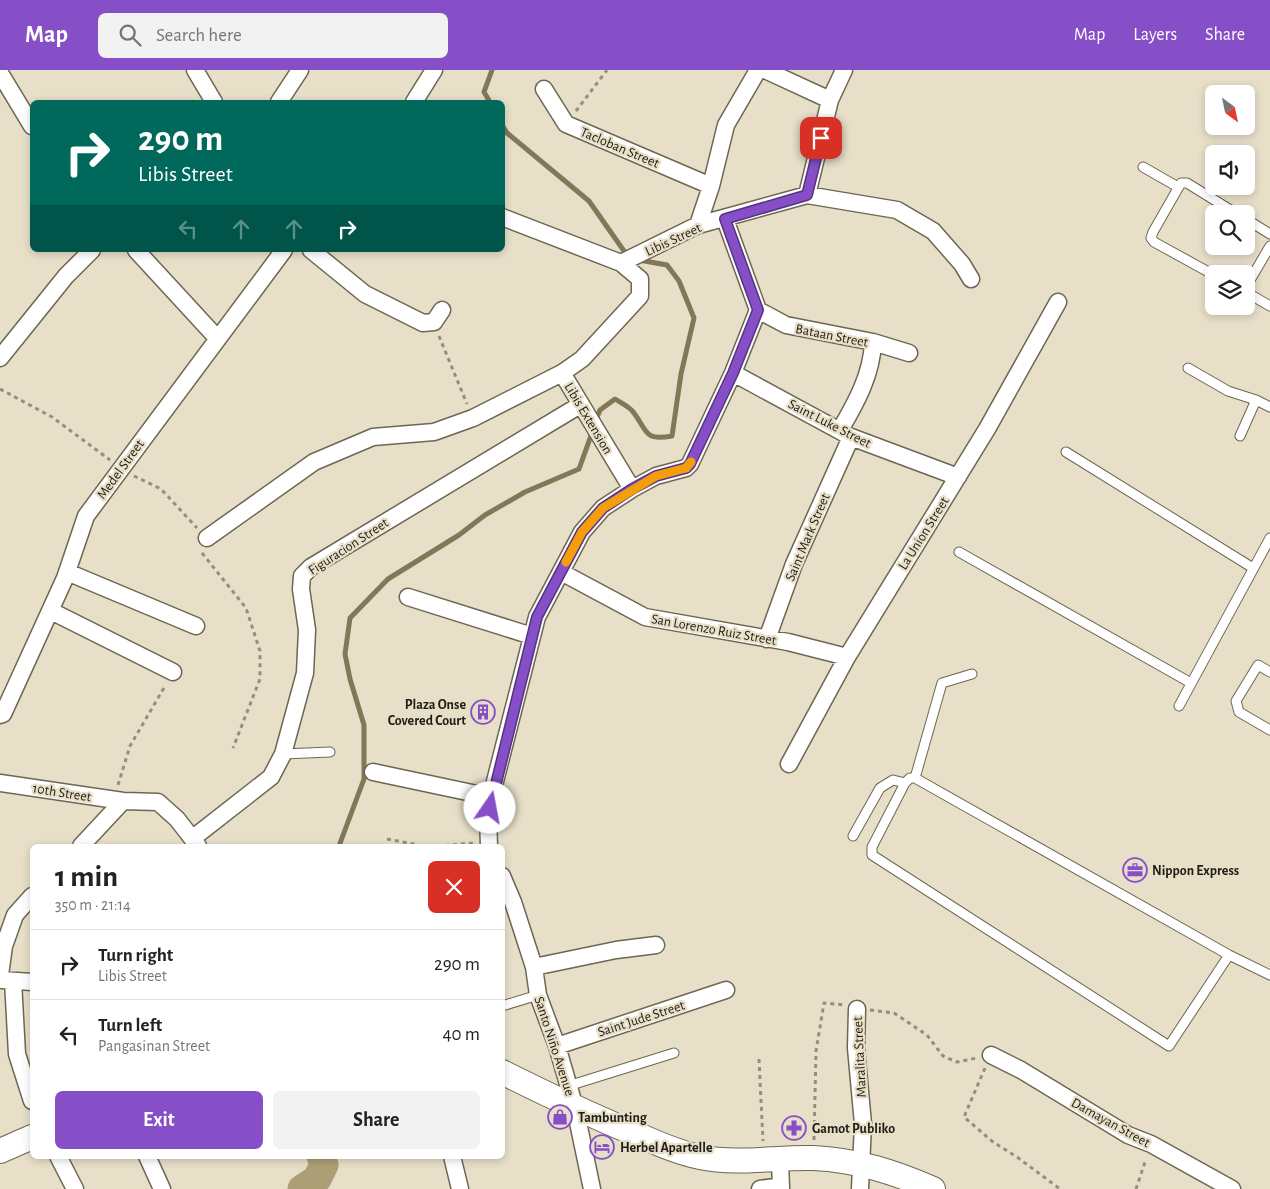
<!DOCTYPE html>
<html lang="en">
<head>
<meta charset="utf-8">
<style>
	body { margin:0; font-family:"Alegreya Sans",sans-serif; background:#f2f2f2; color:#222; height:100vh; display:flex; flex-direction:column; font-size:19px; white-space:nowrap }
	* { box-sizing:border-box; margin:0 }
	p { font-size:16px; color:#767676 }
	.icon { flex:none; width:28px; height:28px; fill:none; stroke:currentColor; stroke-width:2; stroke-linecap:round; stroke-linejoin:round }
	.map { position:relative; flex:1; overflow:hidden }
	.details { position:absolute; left:30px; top:774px; width:475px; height:315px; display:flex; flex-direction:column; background:#fff; border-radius:8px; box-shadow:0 2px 8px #0003 }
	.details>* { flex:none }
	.hud { position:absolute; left:30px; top:30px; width:475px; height:152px; border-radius:8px; box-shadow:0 2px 8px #0003; background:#00695c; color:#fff; overflow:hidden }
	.needle { width:32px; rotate:147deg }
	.buttons { position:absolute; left:1205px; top:15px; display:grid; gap:10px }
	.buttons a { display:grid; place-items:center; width:50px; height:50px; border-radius:8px; background:#fff; box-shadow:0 2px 8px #0003; font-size:25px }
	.pin { position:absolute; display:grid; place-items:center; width:42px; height:42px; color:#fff; margin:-21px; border-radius:10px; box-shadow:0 2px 8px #0006 }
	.me { position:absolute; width:55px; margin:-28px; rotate:12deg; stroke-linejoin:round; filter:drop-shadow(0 0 4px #0008) }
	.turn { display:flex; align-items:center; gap:18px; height:105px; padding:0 25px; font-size:22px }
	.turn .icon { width:65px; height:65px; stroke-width:2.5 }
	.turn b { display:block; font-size:35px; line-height:42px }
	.lanes { display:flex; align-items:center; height:48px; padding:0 25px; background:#0003; justify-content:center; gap:25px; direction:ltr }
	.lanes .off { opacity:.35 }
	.round { display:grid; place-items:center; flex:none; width:52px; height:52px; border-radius:8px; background:#f2f2f2 }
	.overview { display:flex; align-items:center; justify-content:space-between; height:85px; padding:0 25px }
	h1 { font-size:30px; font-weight:700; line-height:38px }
	.button { display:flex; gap:10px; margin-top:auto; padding:10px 25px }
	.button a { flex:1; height:58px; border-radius:8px; background:#864fc7; color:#fff; font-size:20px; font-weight:700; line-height:58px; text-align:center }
	.button a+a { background:#f2f2f2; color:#222 }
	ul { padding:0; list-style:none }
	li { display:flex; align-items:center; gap:15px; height:70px; padding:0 25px; border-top:1px solid #e0e0e0 }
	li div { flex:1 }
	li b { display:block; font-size:19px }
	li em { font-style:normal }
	header { display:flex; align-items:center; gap:30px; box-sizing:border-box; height:70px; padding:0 25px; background:#864fc7; color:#fff }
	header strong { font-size:24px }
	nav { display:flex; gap:28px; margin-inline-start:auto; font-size:18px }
	.search { width:350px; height:45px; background:#f2f2f2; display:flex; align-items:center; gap:12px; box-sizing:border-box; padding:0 18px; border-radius:8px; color:#767676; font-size:19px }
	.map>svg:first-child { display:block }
</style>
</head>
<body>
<header>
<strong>Map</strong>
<div class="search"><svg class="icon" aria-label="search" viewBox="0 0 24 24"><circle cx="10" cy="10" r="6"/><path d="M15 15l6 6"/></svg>Search here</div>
<nav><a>Map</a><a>Layers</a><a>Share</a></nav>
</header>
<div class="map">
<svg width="1270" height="1119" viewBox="0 0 1270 1119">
	<rect width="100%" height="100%" fill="#e7dfc8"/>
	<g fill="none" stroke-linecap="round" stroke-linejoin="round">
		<path stroke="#827858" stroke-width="5" d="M490 32 484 22 492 0
			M502 55 507 63 589 131 624 181
			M595 352 600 340 615 329C621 333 630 337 634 343 648 362 644 371 672 366L681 304 694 248 679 211 667 195 639 190
			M339 776 364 709V655L350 609 345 584 350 548 388 509 459 465 485 445 525 422 579 399 593 360"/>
		<path stroke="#ad9f75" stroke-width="29" d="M302 1119 317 1109 324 1095 321 1086"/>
		<g stroke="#6d6652" stroke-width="11">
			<path id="lane" d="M1143 97 1178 117
				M1246 149 1270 164
				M1214 205 1154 172 1151 168 1153 162 1181 113H1187L1237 144
				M1246 217 1270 176
				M1246 222 1270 236
				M1188 298 1228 321 1256 330 1270 337
				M1240 366 1256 330
				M1066 382 1253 498
				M959 482 1191 613
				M1270 602 1258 595 1236 631 1239 642 1270 660
				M1179 636 1270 468
				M283 684 330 682
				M915 708 942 613 972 604
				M853 766 880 718 893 710 905 713
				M1229 885 1169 976 872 785V777L905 713 910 708H915L1229 885 1270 905
				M502 936 538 925
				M568 1016 674 983"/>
		</g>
		<g stroke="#6d6652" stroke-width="19">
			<path id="street" d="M195 0 214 32
				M765 0 830 30
				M0 3 32 56
				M544 19 566 54 711 116
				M279 32 300 0
				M414 32 434 0
				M807 125 830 30 844 0
				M698 155 711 116 726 55 758 0
				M136 180 217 268
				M311 180 365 224 423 253 434 252 442 240
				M621 193 698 155 807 125 897 140 933 161 962 194 971 209
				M758 240 786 255 873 272 909 283
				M0 288 66 206 92 180
				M562 303 632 419
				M733 303 851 367 958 407
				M840 360C856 333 872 304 873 272
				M207 468 314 392 373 367 434 362 473 348 562 303 582 289 640 226V209L621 193 502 147
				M67 502 196 556
				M561 502 645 547 788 572 847 587
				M408 527 532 566
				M51 541 173 602
				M767 569 794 494 851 367
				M0 645 3 644 65 508 86 446 284 180
				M789 694 847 587 987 359 1058 232
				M373 702 491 727
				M0 713 123 731 158 732 177 749 198 776
				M193 768 271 707 283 684 305 603 307 560 301 519 302 506 311 497 580 335
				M81 776 123 731
				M489 776 488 748 491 727 537 547 582 462 603 438 632 419 656 406 686 398 690 394 733 303 758 240 725 149
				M502 806 513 832 534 897 538 925 557 976 575 1038 592 1119
				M534 897 616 880 656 875
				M0 905 4 876 15 845 32 826
				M2 910 32 912
				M13 911 17 984 32 1031
				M857 939 856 978 863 1054 860 1119
				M557 976 726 920
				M991 985 1021 1000 1128 1065 1151 1074 1232 1119
				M58 1086 75 1119
				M147 1086 162 1119
				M452 1086 460 1119
				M780 1089 781 1119
				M760 1119 781 1116"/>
		</g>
		<g stroke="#6d6652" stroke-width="26">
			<path id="secondary" d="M502 1002C544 1023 586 1043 629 1061 652 1071 676 1082 700 1087 737 1095 776 1087 813 1088 857 1090 894 1102 933 1119
				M0 1081 32 1067"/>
		</g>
		<path stroke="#948f7d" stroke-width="3" stroke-dasharray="4 4" stroke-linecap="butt" d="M576 41 607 0
			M439 266 467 334
			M0 319 52 347 110 390
			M134 406 161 419 197 458
			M202 483 246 538 260 581V609L233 678
			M118 715 130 676 165 616
			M387 769 423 776
			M437 776 475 773
			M870 940 894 943 927 965 943 986 957 992 977 988
			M759 989 763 1071
			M985 998 964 1047 993 1072 1017 1087 1060 1119
			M814 1070 816 981 824 933 845 935
			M1136 1119 1146 1089"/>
		<use href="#lane" stroke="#fff" stroke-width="9"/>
		<use href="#street" stroke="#fff" stroke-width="16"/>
		<use href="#secondary" stroke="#fff" stroke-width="24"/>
	</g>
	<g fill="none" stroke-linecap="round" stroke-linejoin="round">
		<g stroke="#573381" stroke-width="12">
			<path id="route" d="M490 738 537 547 582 462 603 438 632 419 656 406 686 398 690 394 733 303 758 240 725 149 807 125 821 68"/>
		</g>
		<use href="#route" stroke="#864fc7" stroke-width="9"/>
		<path stroke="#f59e0b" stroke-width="9" d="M566 492 582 462 603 438 656 406 686 398 691 392"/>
	</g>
	<defs>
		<g id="building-ring" transform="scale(1.25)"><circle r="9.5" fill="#e7dfc8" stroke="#864fc7" stroke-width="1.5"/><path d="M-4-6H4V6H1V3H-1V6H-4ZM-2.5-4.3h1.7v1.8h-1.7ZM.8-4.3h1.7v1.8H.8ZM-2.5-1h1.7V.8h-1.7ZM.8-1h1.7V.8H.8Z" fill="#864fc7"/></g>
		<g id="office-ring" transform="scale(1.25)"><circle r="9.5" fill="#e7dfc8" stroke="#864fc7" stroke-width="1.5"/><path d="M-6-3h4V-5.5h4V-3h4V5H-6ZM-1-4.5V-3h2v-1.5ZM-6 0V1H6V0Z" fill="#864fc7"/></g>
		<g id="shop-ring" transform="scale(1.25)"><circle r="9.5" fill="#e7dfc8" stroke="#864fc7" stroke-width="1.5"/><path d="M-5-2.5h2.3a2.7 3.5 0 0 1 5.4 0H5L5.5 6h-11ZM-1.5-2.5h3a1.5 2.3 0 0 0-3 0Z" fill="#864fc7"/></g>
		<g id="pharmacy-ring" transform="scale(1.25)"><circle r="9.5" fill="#e7dfc8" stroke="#864fc7" stroke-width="1.5"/><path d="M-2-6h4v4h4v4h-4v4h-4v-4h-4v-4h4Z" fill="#864fc7"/></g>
		<g id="hotel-ring" transform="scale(1.25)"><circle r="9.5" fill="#e7dfc8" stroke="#864fc7" stroke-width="1.5"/><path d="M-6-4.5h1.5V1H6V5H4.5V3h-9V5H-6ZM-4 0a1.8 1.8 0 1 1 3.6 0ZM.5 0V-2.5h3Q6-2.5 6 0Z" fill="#864fc7"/></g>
	</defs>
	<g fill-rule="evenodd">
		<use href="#building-ring" x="483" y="642"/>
		<use href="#office-ring" x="1135" y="800"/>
		<use href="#shop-ring" x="560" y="1047"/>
		<use href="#pharmacy-ring" x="794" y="1058"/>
		<use href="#hotel-ring" x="602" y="1077"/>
	</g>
	<g text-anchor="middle" stroke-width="4.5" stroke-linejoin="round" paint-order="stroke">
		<g font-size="14" fill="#1f1d14" stroke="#e7dfc8">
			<text transform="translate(620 77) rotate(23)" y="5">Tacloban Street</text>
			<text transform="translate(673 169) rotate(-25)" y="5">Libis Street</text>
			<text transform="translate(832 265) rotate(11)" y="5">Bataan Street</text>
			<text transform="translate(589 348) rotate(59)" y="5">Libis Extension</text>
			<text transform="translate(830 353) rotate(27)" y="5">Saint Luke Street</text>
			<text transform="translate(120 399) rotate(-54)" y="5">Medel Street</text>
			<text transform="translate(923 463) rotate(-58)" y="5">La Union Street</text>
			<text transform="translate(807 467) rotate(-67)" y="5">Saint Mark Street</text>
			<text transform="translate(348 476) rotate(-33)" y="5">Figuracion Street</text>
			<text transform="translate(714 559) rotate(10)" y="5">San Lorenzo Ruiz Street</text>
			<text transform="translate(62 722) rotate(9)" y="5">10th Street</text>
			<text transform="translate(641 948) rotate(-18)" y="5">Saint Jude Street</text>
			<text transform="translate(555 976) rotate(72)" y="5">Santo Niño Avenue</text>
			<text transform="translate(859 987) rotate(-93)" y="5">Maralita Street</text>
			<text transform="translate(1111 1052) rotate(29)" y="5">Damayan Street</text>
		</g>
		<g font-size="14" font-weight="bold" fill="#1f1d14" stroke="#e7dfc8" text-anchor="start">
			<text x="466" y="639" text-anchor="end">Plaza Onse<tspan x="466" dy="16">Covered Court</tspan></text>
			<text x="1152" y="805">Nippon Express</text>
			<text x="578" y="1052">Tambunting</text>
			<text x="812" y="1063">Gamot Publiko</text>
			<text x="620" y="1082">Herbel Apartelle</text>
		</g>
	</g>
</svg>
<div class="buttons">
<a><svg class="needle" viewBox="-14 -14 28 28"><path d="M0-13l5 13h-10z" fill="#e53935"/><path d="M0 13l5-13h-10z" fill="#767676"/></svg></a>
<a><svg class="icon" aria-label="sound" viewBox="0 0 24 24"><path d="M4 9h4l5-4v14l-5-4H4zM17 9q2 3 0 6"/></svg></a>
<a><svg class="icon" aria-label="search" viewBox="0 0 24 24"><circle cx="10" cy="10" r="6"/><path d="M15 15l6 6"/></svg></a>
<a><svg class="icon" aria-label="layers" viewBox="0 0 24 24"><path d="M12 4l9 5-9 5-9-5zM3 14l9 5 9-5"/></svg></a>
</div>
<div class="pin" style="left:821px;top:68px;background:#d93025"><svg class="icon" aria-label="arrive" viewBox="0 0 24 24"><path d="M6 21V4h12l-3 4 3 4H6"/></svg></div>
<svg class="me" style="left:490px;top:738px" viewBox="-20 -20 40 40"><circle r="19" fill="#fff"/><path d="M0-13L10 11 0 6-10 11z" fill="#864fc7"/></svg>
<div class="hud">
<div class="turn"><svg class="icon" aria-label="right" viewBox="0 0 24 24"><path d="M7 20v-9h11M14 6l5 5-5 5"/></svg><div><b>290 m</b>Libis Street</div></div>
<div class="lanes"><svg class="icon off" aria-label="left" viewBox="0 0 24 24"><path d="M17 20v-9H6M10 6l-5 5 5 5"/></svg><svg class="icon off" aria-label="ahead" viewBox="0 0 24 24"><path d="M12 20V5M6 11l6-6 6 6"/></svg><svg class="icon off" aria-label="ahead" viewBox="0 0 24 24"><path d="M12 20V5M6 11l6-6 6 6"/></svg><svg class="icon" aria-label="right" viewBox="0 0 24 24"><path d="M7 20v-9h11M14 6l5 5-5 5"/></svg></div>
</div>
<section class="details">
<div class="overview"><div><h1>1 min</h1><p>350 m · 21:14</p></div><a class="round" style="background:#d93025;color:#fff"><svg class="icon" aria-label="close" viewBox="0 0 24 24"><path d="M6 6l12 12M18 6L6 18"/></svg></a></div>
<ul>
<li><svg class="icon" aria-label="right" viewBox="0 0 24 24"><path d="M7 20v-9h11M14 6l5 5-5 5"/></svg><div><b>Turn right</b><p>Libis Street</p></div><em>290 m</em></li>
<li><svg class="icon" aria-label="left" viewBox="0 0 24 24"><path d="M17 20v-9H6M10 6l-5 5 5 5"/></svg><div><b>Turn left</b><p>Pangasinan Street</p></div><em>40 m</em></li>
</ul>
<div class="button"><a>Exit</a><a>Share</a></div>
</section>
</div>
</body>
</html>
